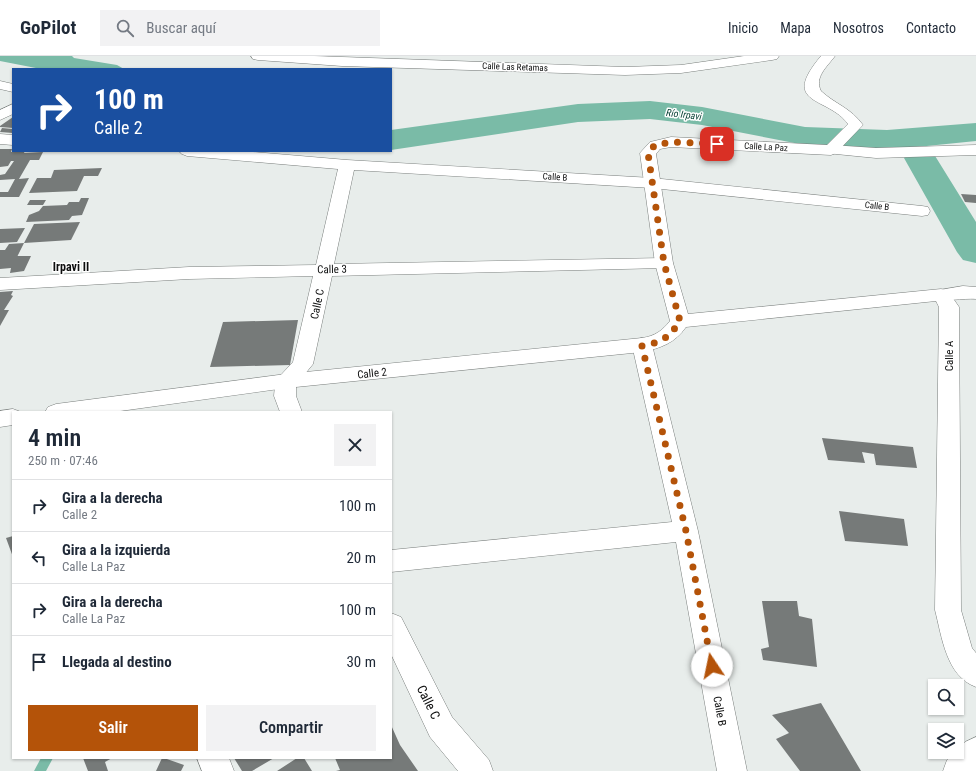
<!DOCTYPE html>
<html lang="es">
<head>
<meta charset="utf-8">
<style>
	body { margin:0; font-family:"Roboto Condensed",sans-serif; background:#f2f2f3; color:#1f2937; height:100vh; display:flex; flex-direction:column; font-size:15px; white-space:nowrap }
	* { box-sizing:border-box; margin:0 }
	p { font-size:13px; color:#747a83 }
	.icon { flex:none; width:22px; height:22px; fill:none; stroke:currentColor; stroke-width:2; stroke-linecap:round; stroke-linejoin:round }
	.map { position:relative; flex:1; overflow:hidden }
	.details { position:absolute; left:12px; top:355px; width:380px; height:348px; display:flex; flex-direction:column; background:#fff; border-radius:0px; box-shadow:0 1px 3px #0004 }
	.details>* { flex:none }
	.hud { position:absolute; left:12px; top:12px; width:380px; height:84px; border-radius:0px; box-shadow:0 1px 3px #0004; background:#1a4fa0; color:#fff; overflow:hidden }
	.fabs { position:absolute; left:928px; top:623px; display:grid; gap:8px }
	.fabs a { display:grid; place-items:center; width:36px; height:36px; border-radius:0px; background:#fff; box-shadow:0 1px 3px #0004; font-size:20px }
	.pin { position:absolute; display:grid; place-items:center; width:34px; height:34px; color:#fff; margin:-17px; border-radius:8px; box-shadow:0 2px 6px #0006 }
	.me { position:absolute; width:44px; margin:-22px; rotate:349deg; stroke-linejoin:round; filter:drop-shadow(0 0 3px #0008) }
	.turn { display:flex; align-items:center; gap:14px; height:84px; padding:0 16px; font-size:18px }
	.turn .icon { width:52px; height:52px; stroke-width:2.5 }
	.turn b { display:block; font-size:28px; line-height:34px }
	.round { display:grid; place-items:center; flex:none; width:42px; height:42px; border-radius:0px; background:#f2f2f3 }
	.headline { display:flex; align-items:center; justify-content:space-between; height:68px; padding:0 16px }
	h1 { font-size:24px; font-weight:600; line-height:30px }
	.action { display:flex; gap:8px; margin-top:auto; padding:8px 16px }
	.action a { flex:1; height:46px; border-radius:0px; background:#b45309; color:#fff; font-size:16px; font-weight:600; line-height:46px; text-align:center }
	.action a+a { background:#f2f2f3; color:#1f2937 }
	ul { padding:0; list-style:none }
	li { display:flex; align-items:center; gap:12px; height:52px; padding:0 16px; border-top:1px solid #e0e1e3 }
	li div { flex:1 }
	li b { display:block; font-size:15px }
	li em { font-style:normal }
	header { display:flex; align-items:center; gap:24px; box-sizing:border-box; height:56px; padding:0 20px; background:#fff; border-bottom:1px solid #e0e1e3 }
	header strong { font-size:19px }
	nav { display:flex; gap:22px; margin-inline-start:auto; font-size:14px }
	.search { width:280px; height:36px; background:#f2f2f3; display:flex; align-items:center; gap:10px; box-sizing:border-box; padding:0 14px; border-radius:0px; color:#747a83; font-size:15px }
	.map>svg:first-child { display:block }
</style>
</head>
<body>
<header>
<strong>GoPilot</strong>
<div class="search"><svg class="icon" aria-label="search" viewBox="0 0 24 24"><circle cx="10" cy="10" r="6"/><path d="M15 15l6 6"/></svg>Buscar aquí</div>
<nav><a>Inicio</a><a>Mapa</a><a>Nosotros</a><a>Contacto</a></nav>
</header>
<div class="map">
<svg width="976" height="715" viewBox="0 0 976 715">
	<rect width="100%" height="100%" fill="#e8edeb"/>
	<path fill="#7abba7" d="M0 0H72L74 2 117 9 124 13H41L0 5Z"/>
	<g fill="none" stroke-linecap="round" stroke-linejoin="round">
		<path fill="#7abba7" fill-rule="evenodd" d="M41 702H53L46 715H34Z"/>
		<path fill="#7abba7" fill-rule="evenodd" d="M650 45 702 51 805 71 887 74 976 67V85L887 94 805 89 702 69 650 63 578 66 391 94V74L578 48Z
			M920 92 932 95 976 166V207L963 204 957 196 904 102 908 95Z"/>
	</g>
	<path fill="#767a79" d="M13 61V72L0 71V70Z
		M2 72 13 73V77L0 76Z
		M0 93H12L11 96 25 95 24 97 43 96 39 104H30L19 123 29 122 19 141H0V136H8L15 123 0 124V119L5 118 14 105H11L8 110 0 111Z
		M102 112 98 120H84L77 135 29 137 37 122H51L54 114Z
		M961 138 976 139V147L965 146Z
		M81 142H89L82 159 72 160 69 164 26 166 29 159 39 155 43 150 67 149 69 146H79Z
		M30 144H46L43 149H27Z
		M80 166 71 184 24 187 34 168Z
		M25 172 17 186 0 187V173Z
		M24 187 13 209 17 200H31L24 215 10 217 11 212 0 213V194H5L9 188Z
		M13 235 11 239 13 240 4 254H9L0 270V236Z
		M298 264 290 309 210 311 223 266Z
		M822 382 913 391 917 412 876 409 874 398 862 396 865 407 828 404Z
		M839 455 904 463 908 490 845 485Z
		M13 480V501L6 482Z
		M762 545H797L799 560 812 563 817 611 763 604 761 593 769 591Z
		M821 647 861 715H800L776 683 789 677 772 659Z
		M391 669 400 689 418 715H336L340 714 335 702H391Z
		M83 702H112L105 706 108 715H88Z
		M162 702H164L184 709 181 715H156Z
		M234 702H274L252 715H242Z
		M297 702H304L312 715H277Z"/>
	<g fill="none" stroke-linecap="round" stroke-linejoin="round">
		<g stroke="#797e7c" stroke-width="1">
			<path id="street" d="M251 0H314L625 11 681 9 744 0H779L777 3 772 4 681 17 625 19 342 10 258 4 253 3Z
				M0 25 13 28V36L0 33Z
				M13 48V58L0 64V54Z
				M0 78 13 79V89L0 88Z
				M831 89 876 92 976 89V99L876 102 826 97 823 94 826 91Z
				M179 95H241L347 104 652 122 922 150 928 151 930 155 928 159 922 160 652 132 354 114 334 208 664 202 670 203 673 207 670 211 664 212 332 220 313 308 296 329V340L302 356H280L274 340 275 329 280 320 293 306 313 220 189 223 0 234V222L189 211 316 209 338 113 187 100 182 98Z
				M963 230 976 231V243C962 242 946 246 934 243L931 239 934 235Z
				M642 282 649 284 652 289 698 475 747 715H717L676 486 391 516V494L672 466 632 289 635 284Z
				M391 557 401 561 452 661 489 704 493 715H458L430 681 391 598Z
				M976 681V715H943L947 704 955 696H957V694L965 686Z
				M197 702H229L234 715H202Z"/>
		</g>
		<g stroke="#797e7c" stroke-width="1">
			<path id="secondary" d="M821 0H835C827 11 814 21 821 35 835 48 851 52 863 69L836 97 831 99 671 91 660 93 656 98 673 207 688 258 941 233 948 235 959 251 961 554 972 592 976 597V631C946 620 942 581 935 554L939 251 936 245 686 271C675 287 661 292 642 296L286 332 113 356H45L48 351 56 348 286 318 642 282C655 280 662 275 670 265L655 207 640 97 650 86 671 81 827 89 848 68C828 40 779 50 821 0Z
				M13 353 21 356H13V369L0 371V355Z"/>
		</g>
		<use href="#street" fill="#fff" fill-rule="evenodd"/>
		<use href="#secondary" fill="#fff" fill-rule="evenodd"/>
	</g>
	<g fill="none" stroke-linecap="round" stroke-linejoin="round">
		<path stroke="#b45309" stroke-width="7" stroke-dasharray="0 12.6" d="M712 610 686 475 642 290C662 286 669 282 680 265L664 207 648 97 655 89 671 86 717 88"/>
	</g>
	<g text-anchor="middle" stroke-width="3" stroke-linejoin="round" paint-order="stroke">
		<g font-size="9" fill="#0d0e0e" stroke="#fff">
			<text transform="translate(515 11) rotate(2)" y="3">Calle Las Retamas</text>
			<text transform="translate(766 91) rotate(3)" y="3">Calle La Paz</text>
			<text transform="translate(555 121) rotate(3)" y="3">Calle B</text>
			<text transform="translate(877 150) rotate(6)" y="3">Calle B</text>
		</g>
		<g font-size="10" font-style="italic" fill="#003c2f" stroke="#fff">
			<text transform="translate(684 58) rotate(7)" y="4">Río Irpavi</text>
		</g>
		<g font-size="11" fill="#0d0e0e" stroke="#fff">
			<text transform="translate(332 213) rotate(-1)" y="4">Calle 3</text>
			<text transform="translate(317 248) rotate(-78)" y="4">Calle C</text>
			<text transform="translate(949 300) rotate(-90)" y="4">Calle A</text>
			<text transform="translate(372 317) rotate(-6)" y="4">Calle 2</text>
			<text transform="translate(720 655) rotate(79)" y="4">Calle B</text>
		</g>
		<g font-size="12" font-weight="bold" fill="#0d0e0e" stroke="#fff">
			<text x="71" y="215">Irpavi II</text>
		</g>
		<g font-size="13" fill="#0d0e0e" stroke="#fff">
			<text transform="translate(429 646) rotate(64)" y="5">Calle C</text>
		</g>
	</g>
</svg>
<div class="fabs">
<a><svg class="icon" aria-label="search" viewBox="0 0 24 24"><circle cx="10" cy="10" r="6"/><path d="M15 15l6 6"/></svg></a>
<a><svg class="icon" aria-label="layers" viewBox="0 0 24 24"><path d="M12 4l9 5-9 5-9-5zM3 14l9 5 9-5"/></svg></a>
</div>
<div class="pin" style="left:717px;top:88px;background:#d93025"><svg class="icon" aria-label="arrive" viewBox="0 0 24 24"><path d="M6 21V4h12l-3 4 3 4H6"/></svg></div>
<svg class="me" style="left:712px;top:610px" viewBox="-20 -20 40 40"><circle r="19" fill="#fff"/><path d="M0-13L10 11 0 6-10 11z" fill="#b45309"/></svg>
<div class="hud">
<div class="turn"><svg class="icon" aria-label="right" viewBox="0 0 24 24"><path d="M7 20v-9h11M14 6l5 5-5 5"/></svg><div><b>100 m</b>Calle 2</div></div>
</div>
<section class="details">
<div class="headline"><div><h1>4 min</h1><p>250 m · 07:46</p></div><a class="round"><svg class="icon" aria-label="close" viewBox="0 0 24 24"><path d="M6 6l12 12M18 6L6 18"/></svg></a></div>
<ul>
<li><svg class="icon" aria-label="right" viewBox="0 0 24 24"><path d="M7 20v-9h11M14 6l5 5-5 5"/></svg><div><b>Gira a la derecha</b><p>Calle 2</p></div><em>100 m</em></li>
<li><svg class="icon" aria-label="left" viewBox="0 0 24 24"><path d="M17 20v-9H6M10 6l-5 5 5 5"/></svg><div><b>Gira a la izquierda</b><p>Calle La Paz</p></div><em>20 m</em></li>
<li><svg class="icon" aria-label="right" viewBox="0 0 24 24"><path d="M7 20v-9h11M14 6l5 5-5 5"/></svg><div><b>Gira a la derecha</b><p>Calle La Paz</p></div><em>100 m</em></li>
<li><svg class="icon" aria-label="arrive" viewBox="0 0 24 24"><path d="M6 21V4h12l-3 4 3 4H6"/></svg><div><b>Llegada al destino</b></div><em>30 m</em></li>
</ul>
<div class="action"><a>Salir</a><a>Compartir</a></div>
</section>
</div>
</body>
</html>
